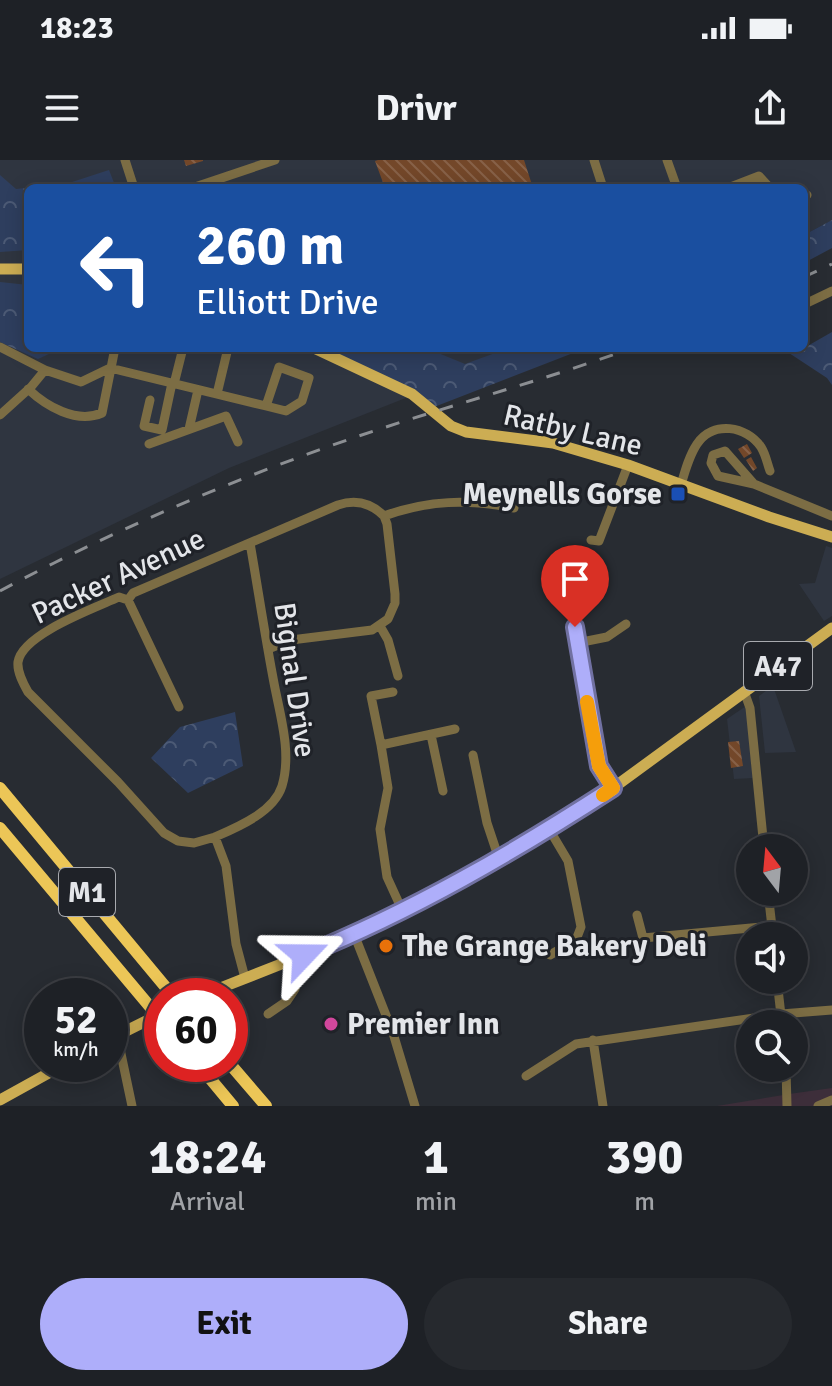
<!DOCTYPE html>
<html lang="en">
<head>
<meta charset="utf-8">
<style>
	body { margin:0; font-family:Signika,sans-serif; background:#26292e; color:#f1f3f6; height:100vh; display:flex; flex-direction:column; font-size:30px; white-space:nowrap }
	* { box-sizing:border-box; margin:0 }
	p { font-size:26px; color:#a1a3a7 }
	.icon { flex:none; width:44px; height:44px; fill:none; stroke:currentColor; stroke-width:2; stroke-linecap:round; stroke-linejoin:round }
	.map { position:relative; height:946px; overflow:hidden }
	.drawer { display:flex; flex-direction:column; background:#1e2126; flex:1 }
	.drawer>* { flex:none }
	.top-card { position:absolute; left:24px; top:24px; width:784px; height:168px; border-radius:12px; box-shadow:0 4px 20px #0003,0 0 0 2px #3c3e43; background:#1a4fa0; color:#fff; overflow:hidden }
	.needle { width:52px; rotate:344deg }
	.controls { position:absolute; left:736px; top:674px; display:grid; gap:16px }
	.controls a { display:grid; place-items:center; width:72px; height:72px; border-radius:50%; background:#1e2126; box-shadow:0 4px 20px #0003,0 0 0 2px #3c3e43; font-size:40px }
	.speed { position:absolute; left:24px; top:818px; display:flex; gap:16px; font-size:40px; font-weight:700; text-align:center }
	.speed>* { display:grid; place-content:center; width:104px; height:104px; border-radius:50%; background:#1e2126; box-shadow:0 4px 20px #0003,0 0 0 2px #3c3e43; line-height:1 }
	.speed small { font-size:20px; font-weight:400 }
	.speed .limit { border:12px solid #d22; background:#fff; color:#111 }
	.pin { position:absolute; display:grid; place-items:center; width:68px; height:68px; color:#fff; margin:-82px -34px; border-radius:50% 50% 50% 0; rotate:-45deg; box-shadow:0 0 8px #0007 }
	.pin .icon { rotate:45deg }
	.me { position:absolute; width:88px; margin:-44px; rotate:67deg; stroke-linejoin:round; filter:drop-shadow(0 0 6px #0008) }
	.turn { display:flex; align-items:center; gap:28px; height:168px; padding:0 40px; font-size:36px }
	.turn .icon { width:104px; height:104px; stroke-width:2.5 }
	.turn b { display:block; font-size:56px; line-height:68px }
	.eta { display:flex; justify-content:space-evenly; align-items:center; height:136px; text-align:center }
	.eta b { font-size:48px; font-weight:700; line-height:56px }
	.action { display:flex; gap:16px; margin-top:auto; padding:16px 40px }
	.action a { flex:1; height:92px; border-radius:48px; background:#aeaefa; color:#111; font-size:32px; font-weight:700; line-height:92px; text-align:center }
	.action a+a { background:#26292e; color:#f1f3f6 }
	.status { display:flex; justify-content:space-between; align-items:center; height:56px; padding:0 40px; background:#1e2126; direction:ltr }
	.status svg { height:22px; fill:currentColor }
	header { display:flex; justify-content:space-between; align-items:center; height:104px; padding:0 40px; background:#1e2126; font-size:36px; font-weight:700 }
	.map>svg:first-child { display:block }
</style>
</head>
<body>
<div class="status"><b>18:23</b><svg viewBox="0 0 49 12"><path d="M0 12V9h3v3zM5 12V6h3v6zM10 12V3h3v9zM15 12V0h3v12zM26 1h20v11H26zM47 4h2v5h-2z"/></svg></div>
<header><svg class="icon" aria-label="menu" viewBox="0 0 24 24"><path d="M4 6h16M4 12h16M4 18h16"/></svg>Drivr<svg class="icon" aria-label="share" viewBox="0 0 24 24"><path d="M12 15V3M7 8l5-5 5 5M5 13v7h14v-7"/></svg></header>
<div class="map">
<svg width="832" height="946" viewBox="0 0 832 946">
	<defs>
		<pattern id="forest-crowns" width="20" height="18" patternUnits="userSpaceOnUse" patternTransform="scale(2)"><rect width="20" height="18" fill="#2e3e5e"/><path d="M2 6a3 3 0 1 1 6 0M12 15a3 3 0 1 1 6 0" fill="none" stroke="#4c5a75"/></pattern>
		<pattern id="building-back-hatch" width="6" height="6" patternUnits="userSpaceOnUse" patternTransform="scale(2)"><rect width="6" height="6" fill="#734729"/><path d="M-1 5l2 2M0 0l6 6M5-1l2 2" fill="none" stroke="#876148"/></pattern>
	</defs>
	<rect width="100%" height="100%" fill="#282c32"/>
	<path fill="#2f3540" d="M0 0H832V60L804 75V28H28V188H532L229 308 0 419Z
		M826 386 832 388V456L824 461 799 424 815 423Z
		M773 526 796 592 765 593 759 536Z
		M746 546 753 618 734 619 727 559Z"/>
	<path fill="#3d2e3a" d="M832 928V946H717L789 934Z"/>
	<path fill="url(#forest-crowns)" d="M109 10 116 28H28V90L0 92V15L16 29 66 24Z
		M832 60V88L804 103V75Z
		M0 122 28 125V188H62L38 199 0 182Z
		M832 172V225L827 218 789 193 804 188Z
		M319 188H426L465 204 509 188H586L434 247Z
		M235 552 243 606 188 633 151 598 180 567Z"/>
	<path fill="url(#building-back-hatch)" d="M184 0H203V1L186 6Z
		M378 0H524L533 28H385L375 1Z
		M747 284 752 293 744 298 738 289Z
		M751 297 757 308 753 311 746 300Z
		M739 581 743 606 731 608 728 582Z"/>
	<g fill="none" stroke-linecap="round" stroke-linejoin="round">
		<path stroke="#7c6d44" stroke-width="9" d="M125 0 134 28
			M594 0 603 28
			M667 0 677 28
			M192 28 275 0
			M728 28 759 16 770 28
			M804 36 807 35
			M807 143 832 131
			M0 187 45 210 81 222 110 208
			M110 208 266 246 279 207 309 218 302 241 286 251 266 246
			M174 224 183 188
			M28 229C46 246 76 264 102 253L115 188
			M217 234 228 188
			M150 240 144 266 162 270 172 223
			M0 255 31 227 45 210
			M189 269 198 230
			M149 284 226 256 238 282
			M754 324 725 291 713 295 711 303 718 316 754 324 832 356
			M681 325C685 311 689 296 697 284 713 260 747 266 761 287 766 295 767 303 770 311
			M591 380 599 381 628 305
			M570 438 599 606 613 628
			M128 440 179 547
			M380 466 388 480 398 516
			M577 483 607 477 626 464
			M268 489 291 480 372 470 388 459 395 443V434L387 364 384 356
			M744 531 750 548 764 688
			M431 575 443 631
			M381 585 371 536 393 532
			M473 595 487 663 499 699
			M549 669 568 701 581 767 576 780 550 795
			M215 677C238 667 274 652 282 626 292 593 280 555 274 523 265 476 258 429 250 383
			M768 732 773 776
			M403 752 387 717 380 669 388 628 381 585 455 569
			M637 755 643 778 772 766
			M354 774 393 873 415 946
			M245 818 236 784 226 706 215 677 194 683 178 681 164 673 118 622 28 532C23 523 17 512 18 502 22 474 95 448 119 437L128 440 133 433 338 345C356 339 371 343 384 356 428 340 468 339 514 348
			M777 820 782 864
			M268 854 287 841 295 829 286 802
			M114 877 120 889 132 946
			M593 880 603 946
			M786 908 787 946
			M526 916 576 884 781 854 832 850
			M818 946 832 940"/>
		<path stroke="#ccad53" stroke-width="11" d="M0 109H28
			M314 188 412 234 451 266 466 272 553 283 628 305 769 357 832 377
			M200 836 322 788 403 752 499 699 613 628 832 468
			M110 879 162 853
			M0 940 65 904"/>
		<path stroke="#ecc657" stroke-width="12" d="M0 628 173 836
			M0 668 162 861
			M198 904 233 946
			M230 904 266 946"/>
		<path stroke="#8c8f93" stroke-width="3" stroke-dasharray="14 14" stroke-linecap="butt" d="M804 117 832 104
			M0 431C112 371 229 321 350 279 443 247 539 222 632 188"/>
	</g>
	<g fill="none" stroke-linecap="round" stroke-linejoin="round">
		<g stroke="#7171a2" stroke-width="20">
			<path id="route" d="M304 795C413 751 514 692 613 628L599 606 575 467"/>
		</g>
		<use href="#route" stroke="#aeaefa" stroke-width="14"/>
		<path stroke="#f59e0b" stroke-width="14" d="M587 542 599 606 613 628 603 635"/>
	</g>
	<rect fill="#1a4fb4" stroke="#1f2228" stroke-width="3" x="670" y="326" width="16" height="16" rx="4"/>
	<circle fill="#e8710a" stroke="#1f2228" stroke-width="3" cx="386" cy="786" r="8"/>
	<circle fill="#d1479c" stroke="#1f2228" stroke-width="3" cx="331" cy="864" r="8"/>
	<g text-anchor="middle" stroke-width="6" stroke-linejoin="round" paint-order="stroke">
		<g fill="#1f2228" stroke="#a8aaaf" stroke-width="2">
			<rect x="744" y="482" width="68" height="48" rx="6"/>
			<rect x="59" y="708" width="56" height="48" rx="6"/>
		</g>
		<g font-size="28" font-weight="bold" fill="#e3e5e9">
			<text x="778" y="516">A47</text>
			<text x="87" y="742">M1</text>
		</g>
		<g font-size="30" fill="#e3e5e9" stroke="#1f2228">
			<text transform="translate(573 270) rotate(13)" y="10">Ratby Lane</text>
			<text transform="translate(118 416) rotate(-25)" y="10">Packer Avenue</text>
			<text transform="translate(295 520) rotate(82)" y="10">Bignal Drive</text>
		</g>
		<g font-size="30" font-weight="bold" fill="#e3e5e9" stroke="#1f2228" text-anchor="start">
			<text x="662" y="344" text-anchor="end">Meynells Gorse</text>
			<text x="402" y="796">The Grange Bakery Deli</text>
			<text x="347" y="874">Premier Inn</text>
		</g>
	</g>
</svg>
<div class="controls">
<a><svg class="needle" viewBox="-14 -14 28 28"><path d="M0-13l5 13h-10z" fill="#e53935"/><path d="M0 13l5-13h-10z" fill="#a1a3a7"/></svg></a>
<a><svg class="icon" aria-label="sound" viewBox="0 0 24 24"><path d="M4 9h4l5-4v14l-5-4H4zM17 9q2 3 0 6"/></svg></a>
<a><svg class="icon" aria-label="search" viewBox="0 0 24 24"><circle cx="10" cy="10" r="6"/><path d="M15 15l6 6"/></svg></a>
</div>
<div class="speed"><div>52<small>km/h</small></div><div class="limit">60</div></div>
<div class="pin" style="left:575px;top:467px;background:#d93025"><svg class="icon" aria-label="arrive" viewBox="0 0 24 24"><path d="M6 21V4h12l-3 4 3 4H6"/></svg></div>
<svg class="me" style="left:304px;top:795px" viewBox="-20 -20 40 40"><path d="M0-17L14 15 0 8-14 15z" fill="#aeaefa" stroke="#fff" stroke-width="4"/></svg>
<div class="top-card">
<div class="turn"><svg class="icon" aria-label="left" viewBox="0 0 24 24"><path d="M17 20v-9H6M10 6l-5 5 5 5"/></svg><div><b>260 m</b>Elliott Drive</div></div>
</div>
</div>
<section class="drawer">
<div class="eta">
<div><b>18:24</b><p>Arrival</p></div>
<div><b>1</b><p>min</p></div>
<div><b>390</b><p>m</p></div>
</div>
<div class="action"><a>Exit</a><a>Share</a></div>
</section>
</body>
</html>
